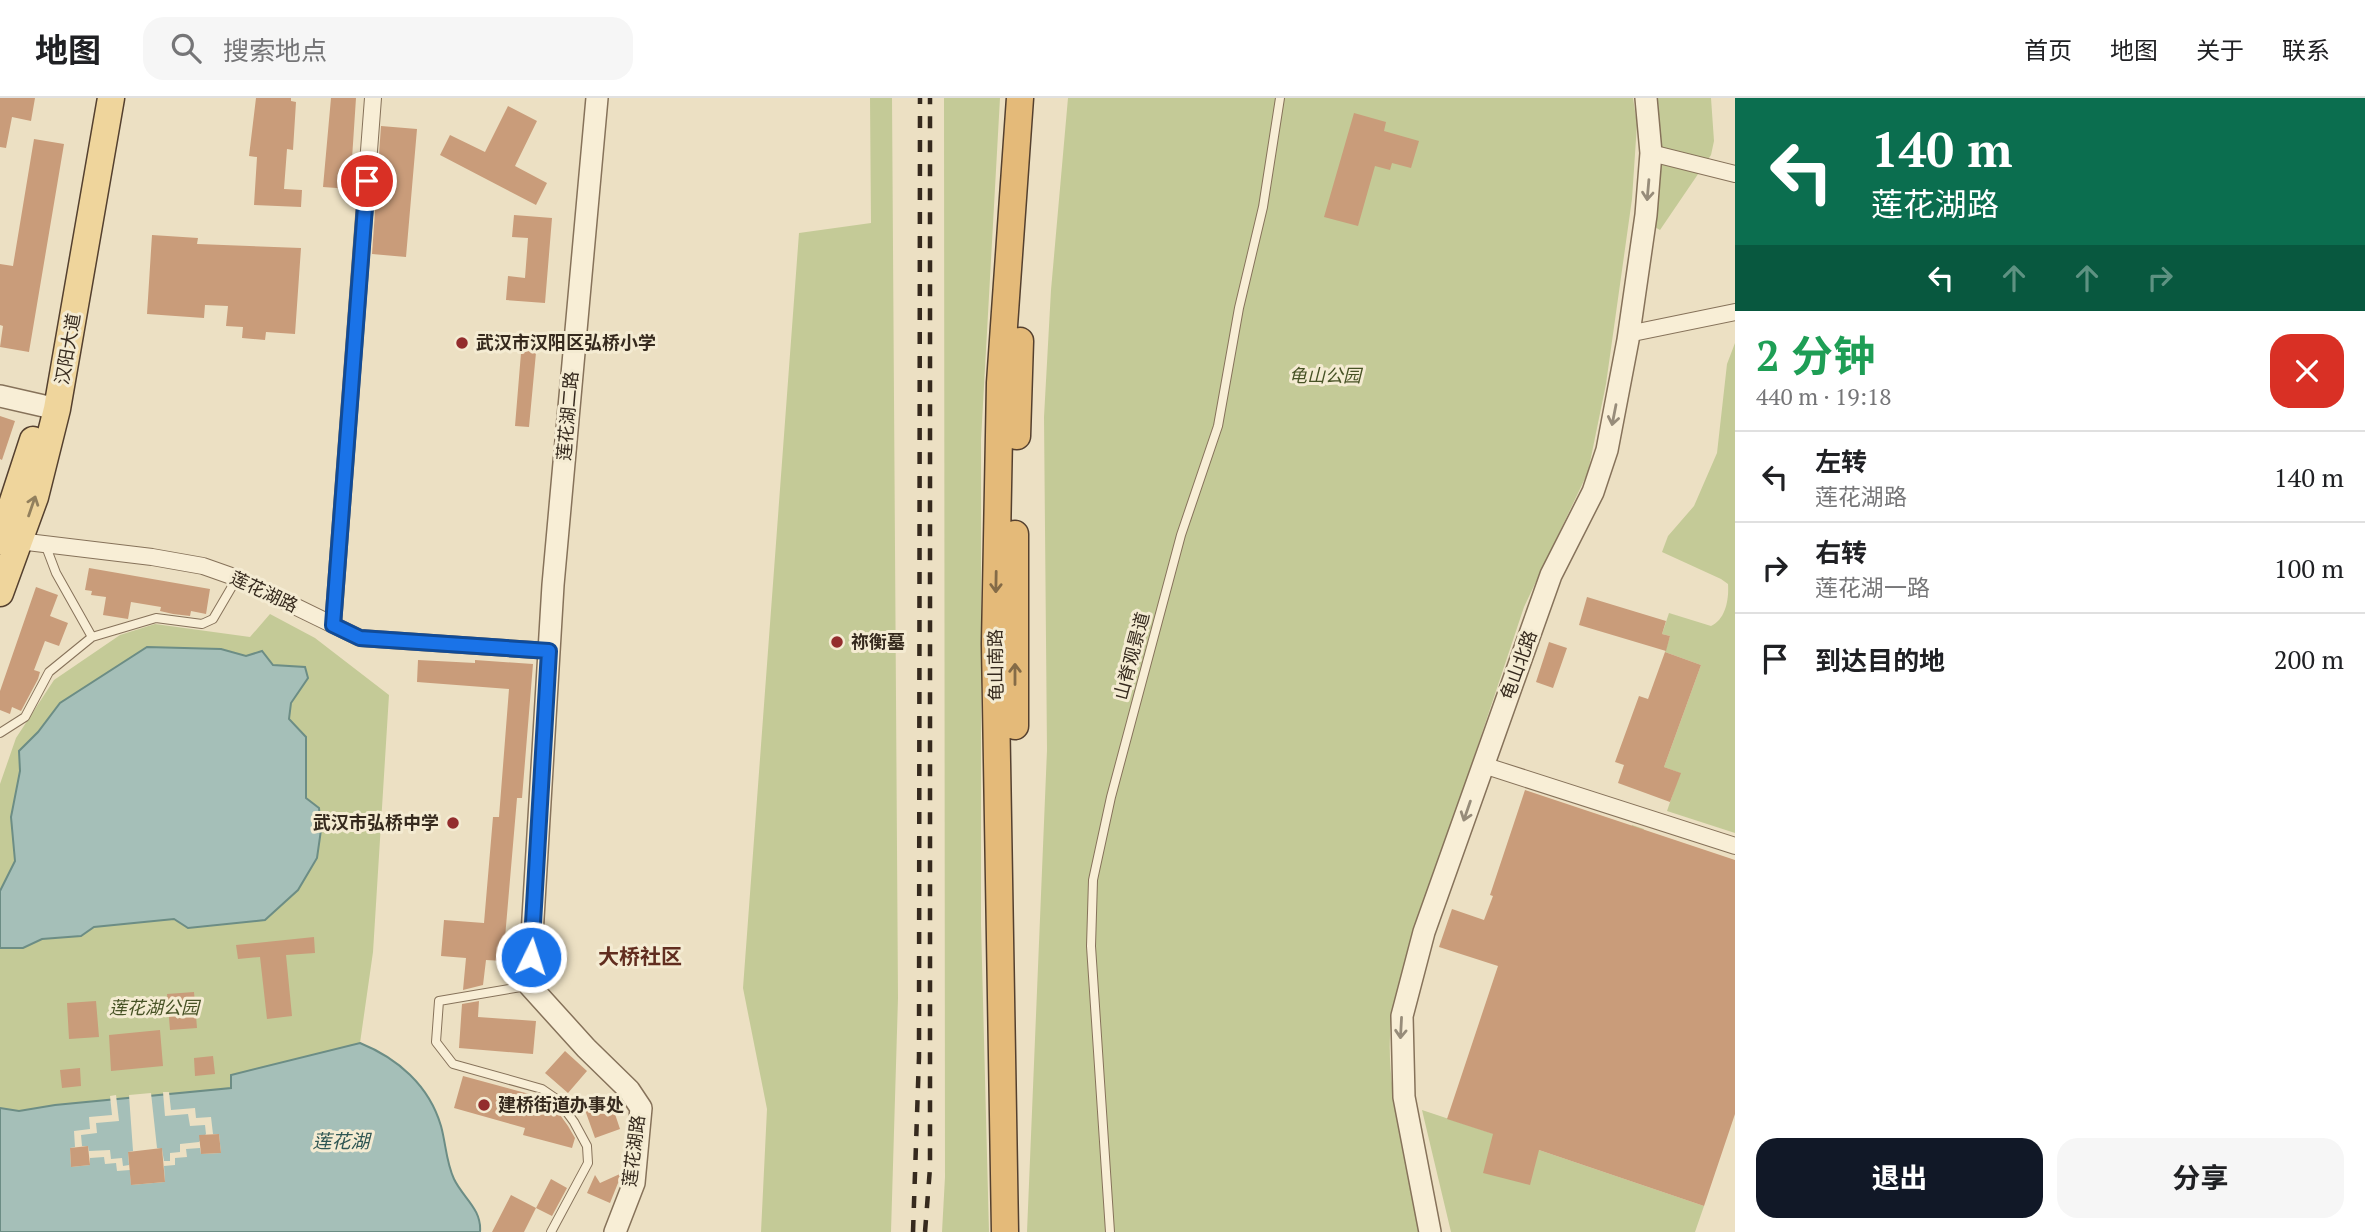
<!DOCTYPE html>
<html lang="zh">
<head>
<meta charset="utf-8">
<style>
	body { margin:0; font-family:"PT Serif","Noto Sans SC",serif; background:#f6f6f6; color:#202124; height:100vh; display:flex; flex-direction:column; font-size:26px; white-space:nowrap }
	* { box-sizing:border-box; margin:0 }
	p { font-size:23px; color:#757577 }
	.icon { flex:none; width:38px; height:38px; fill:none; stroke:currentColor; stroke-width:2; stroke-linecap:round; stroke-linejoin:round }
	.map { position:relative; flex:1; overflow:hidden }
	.sheet { display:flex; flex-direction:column; background:#fff; width:630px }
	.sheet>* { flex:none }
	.hud { background:#0b6e4f; color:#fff; overflow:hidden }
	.pin { position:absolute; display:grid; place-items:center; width:60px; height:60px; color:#fff; margin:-30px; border:4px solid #fff; border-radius:50%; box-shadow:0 2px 7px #0007 }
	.me { position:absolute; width:77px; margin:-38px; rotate:4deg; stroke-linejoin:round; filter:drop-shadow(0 0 5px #0008) }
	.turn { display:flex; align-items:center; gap:24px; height:147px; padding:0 21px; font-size:32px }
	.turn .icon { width:91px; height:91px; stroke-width:2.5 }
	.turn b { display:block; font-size:49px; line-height:60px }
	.lanes { display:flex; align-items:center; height:66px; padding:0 21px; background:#0003; justify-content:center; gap:35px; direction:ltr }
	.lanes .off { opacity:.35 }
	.round { display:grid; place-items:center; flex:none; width:74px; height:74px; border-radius:21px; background:#f6f6f6 }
	.overview { display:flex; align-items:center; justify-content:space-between; height:119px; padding:0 21px }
	h1 { font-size:42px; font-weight:700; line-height:52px; color:#1e9e55 }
	.cta { display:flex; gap:14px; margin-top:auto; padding:14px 21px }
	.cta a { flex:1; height:80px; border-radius:21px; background:#111827; color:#fff; font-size:28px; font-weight:700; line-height:80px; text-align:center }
	.cta a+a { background:#f6f6f6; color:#202124 }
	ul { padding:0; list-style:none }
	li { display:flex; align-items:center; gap:21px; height:91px; padding:0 21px; border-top:2px solid #e0e0e0 }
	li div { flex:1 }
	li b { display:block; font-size:26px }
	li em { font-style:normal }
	header { display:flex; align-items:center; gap:42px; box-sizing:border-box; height:98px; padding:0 35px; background:#fff; border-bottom:2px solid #e0e0e0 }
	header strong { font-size:33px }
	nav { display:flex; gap:38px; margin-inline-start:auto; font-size:24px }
	.search { width:490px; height:63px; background:#f6f6f6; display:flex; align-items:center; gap:18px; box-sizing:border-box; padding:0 24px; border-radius:21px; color:#757577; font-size:26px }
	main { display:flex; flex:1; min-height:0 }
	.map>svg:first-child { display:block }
</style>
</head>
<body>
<header>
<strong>地图</strong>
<div class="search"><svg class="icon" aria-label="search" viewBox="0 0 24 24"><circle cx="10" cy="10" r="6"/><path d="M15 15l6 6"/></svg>搜索地点</div>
<nav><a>首页</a><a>地图</a><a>关于</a><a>联系</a></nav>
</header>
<main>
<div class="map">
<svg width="1735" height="1134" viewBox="0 0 1735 1134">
	<rect width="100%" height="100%" fill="#ece0c3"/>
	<path fill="#c4ca97" d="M870 0H892L898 900 891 1134H761L767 1011 743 890 799 135 871 125Z
		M944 0H1000L981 342V826L989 1134H942L945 1079Z
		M1068 0H1633L1637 26 1632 101 1606 286 1588 374 1524 509 1402 875C1397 895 1390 916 1390 938 1387 999 1410 1073 1421 1134H1027L1047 652 1044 319 1051 192Z
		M1658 0H1711L1714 43 1711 57 1660 132 1653 128 1659 44Z
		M1735 245V735L1667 713 1680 675 1664 669 1701 567 1665 554 1670 538 1662 536 1669 515 1711 528C1726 521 1729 501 1728 486L1721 481 1662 454 1668 438 1694 408 1717 355 1727 266Z
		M270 516 315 540 389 597 373 854 360 945 232 977V990L55 1007 18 1013 0 1010V850H23L42 841 81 838 94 829 174 821 306 700V640L289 621 291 605 308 580 305 569 273 567 262 553 246 558 221 551 60 605 38 634 19 653 20 673 11 719 15 763 0 793V686L16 640 54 582 120 537 155 526 250 539Z
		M1632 727 1644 731 1536 1051 1704 1108 1695 1134H1451L1422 1012 1524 1046Z"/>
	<path fill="#a5bfb8" stroke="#6c8d85" stroke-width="2" d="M147 549 221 551 246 558 262 553 273 567 305 569 308 580 291 605 289 621 306 639V700L319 710 321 732 317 760 298 792 265 822 188 830 174 821 94 829 81 838 42 841 23 850H0V793L15 763 11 719 20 673 19 653 38 634 60 605Z
		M360 945C397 960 429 987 441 1028 446 1046 446 1064 454 1081 463 1100 482 1111 480 1134H0V1010L19 1013 55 1007 231 990V977Z"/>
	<path fill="#ece0c3" d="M163 994H169L171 1012 195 1010 196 1020 211 1019 213 1036H219L221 1055 201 1056 200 1050 186 1051 187 1059 175 1060V1067L164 1068 165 1084 131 1087 130 1072 117 1073 116 1065 105 1066 104 1059 90 1060V1067L71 1069 70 1050 75 1049 74 1033 90 1031 89 1019 112 1017 110 998 116 997 119 1023 96 1025 97 1035 81 1037 82 1048H88L89 1053 110 1052 111 1061 122 1060 123 1068 129 1067 128 1054 133 1053 129 997 151 995 157 1050 162 1051 164 1063H170V1055L180 1054V1046L199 1044 206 1036 205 1027 190 1028 188 1016 165 1018Z"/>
	<path fill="#c99c7a" d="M0 0H35L31 23 12 19 6 50 0 49Z
		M256 0H291V3L296 4 293 52 287 51 284 91 302 92 301 109 254 107 257 59 249 58Z
		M331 0H356L350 91 323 89Z
		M508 8 537 23 515 68 547 85 536 107 440 57 450 37 485 54Z
		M1354 15 1386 24 1384 33 1419 43 1411 70 1392 65 1390 72 1375 68 1358 128 1324 119Z
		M381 28 417 31 406 159 372 156Z
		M34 41 64 46 29 254 0 249 3 228 0 227V166L13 168Z
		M514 117 552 120 545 205 506 202 508 178 525 180 528 140 512 139Z
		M152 137 198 140 197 146 301 150 295 236 266 234 265 242 242 240 243 229 226 228 228 208 205 207 204 220 147 216Z
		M522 243 537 244 529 329 515 328Z
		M0 318 15 323 2 362 0 361Z
		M89 470 210 491 206 516 191 513 190 518 173 516 160 513 161 509 131 504 128 521 103 517 106 499 91 497 92 493 85 492Z
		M36 489 58 497 50 518 68 525 59 548 45 543 34 572 40 574 38 581 21 613 12 609 10 616 0 612V593Z
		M1587 499 1666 523 1662 536 1670 538 1666 553 1579 527Z
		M1549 544 1567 550 1553 590 1536 584Z
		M1665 554 1701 567 1664 669 1681 675 1670 704 1618 685 1624 667 1615 664 1639 598 1648 601Z
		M418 562 475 565V562L533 566 522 700H517L503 863 486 862 483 887 463 892 466 860 441 858 444 822 484 825 493 719H499L509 591 417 584Z
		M1525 692 1735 762V1016L1704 1108 1539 1052 1530 1087 1483 1075 1493 1036 1447 1021 1498 868 1439 849 1452 811 1484 822 1493 798 1490 797Z
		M314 839 315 855 286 857 292 918 267 921 260 859 238 861 236 847Z
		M194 894 197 930 170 932 167 896Z
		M96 903 99 939 69 941 67 905Z
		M479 903 478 919 536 923 533 956 459 950 462 906Z
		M160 932 163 968 111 973 109 937Z
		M565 953 587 973 568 995 545 975Z
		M213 958 215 976 195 978 194 960Z
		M80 970 81 988 62 990 60 972Z
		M463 978 544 1000 553 1007 568 1028 575 1040 572 1050 523 1037 525 1030 454 1010Z
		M612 1007 620 1031 595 1040 585 1012 593 1014Z
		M219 1036 221 1055 201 1056 199 1037Z
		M88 1048 90 1067 71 1069 70 1050Z
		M162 1050 165 1084 131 1087 128 1054Z
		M622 1075 610 1105 587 1095 595 1077 600 1085Z
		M551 1081 567 1090 552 1118 536 1110Z
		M511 1097 536 1110 524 1134H492Z"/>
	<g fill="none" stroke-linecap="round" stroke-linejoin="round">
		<g stroke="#86725a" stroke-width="10">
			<path id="service" d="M92 539 156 520 202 526 213 521 237 480
				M0 635 25 619 49 574 92 539 56 475 45 446
				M527 888 439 903 436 944 453 966 542 991 558 1002 574 1024 587 1048 588 1065 551 1134
				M1110 1134 1091 848 1093 782 1111 699 1181 437 1218 328 1239 210 1263 109 1280 0"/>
		</g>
		<g stroke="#86725a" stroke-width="18">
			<path id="minor" d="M1651 55 1735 76
				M1628 236 1735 214
				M19 443 152 459 203 468 237 480 360 540 549 553
				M333 527 373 0
				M1483 667 1735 748"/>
		</g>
		<g stroke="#86725a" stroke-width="24">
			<path id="tertiary" d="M597 0 553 487 529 887 586 950 629 992 641 1010 634 1085 615 1134
				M0 298 57 311
				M1430 1134 1404 999 1402 918 1424 834 1551 477 1593 394 1607 352 1628 242 1646 117 1651 55 1646 0"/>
		</g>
		<g stroke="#54402f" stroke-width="29">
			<path id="primary" d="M0 443 33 342
				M0 495 35 399 57 311 111 0"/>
		</g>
		<g stroke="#54402f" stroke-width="29">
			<path id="trunk" d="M1017 338 1020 243
				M1015 628V436
				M1005 1134 995 546 1000 285 1020 0"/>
		</g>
		<use href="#service" stroke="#f8eed6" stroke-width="8"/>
		<use href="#minor" stroke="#f8eed6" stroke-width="16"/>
		<use href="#tertiary" stroke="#f8eed6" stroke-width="21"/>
		<use href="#primary" stroke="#efd59c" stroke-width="26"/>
		<use href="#trunk" stroke="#e4ba79" stroke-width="26"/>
		<path stroke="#362a1e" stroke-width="4.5" stroke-dasharray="12 12" stroke-linecap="butt" d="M913 1134 919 959 920 0
			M925 1134 930 1070V0"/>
	</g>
	<defs><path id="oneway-shaft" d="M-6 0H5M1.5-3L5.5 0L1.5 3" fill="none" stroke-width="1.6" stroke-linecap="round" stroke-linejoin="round" transform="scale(1.75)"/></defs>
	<g stroke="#978c7a">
		<use href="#oneway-shaft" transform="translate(1648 92) rotate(95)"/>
		<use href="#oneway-shaft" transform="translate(1614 317) rotate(101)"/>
		<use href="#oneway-shaft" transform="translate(1467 713) rotate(109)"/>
		<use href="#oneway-shaft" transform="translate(1401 930) rotate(93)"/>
	</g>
	<use stroke="#92805d" href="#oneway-shaft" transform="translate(32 408) rotate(-71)"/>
	<g stroke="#846b47">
		<use href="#oneway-shaft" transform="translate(996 484) rotate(91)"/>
		<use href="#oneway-shaft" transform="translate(1015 576) rotate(-90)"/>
	</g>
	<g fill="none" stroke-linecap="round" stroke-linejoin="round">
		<g stroke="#114b97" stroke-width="18">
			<path id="route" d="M367 83 333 527 360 540 549 553 531 859"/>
		</g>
		<use href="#route" stroke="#1a73e8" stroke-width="12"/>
	</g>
	<g fill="#932d2d" stroke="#f4ebd2" stroke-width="2.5">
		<circle cx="462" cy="245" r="7"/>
		<circle cx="837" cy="544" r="7"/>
		<circle cx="453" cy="725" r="7"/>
		<circle cx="484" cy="1007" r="7"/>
	</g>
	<g text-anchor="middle" stroke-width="6" stroke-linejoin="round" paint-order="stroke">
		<g font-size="18" font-weight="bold" fill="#362a1e" stroke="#f4ebd2" text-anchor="start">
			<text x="476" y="251">武汉市汉阳区弘桥小学</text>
			<text x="851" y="550">祢衡墓</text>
			<text x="439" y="731" text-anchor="end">武汉市弘桥中学</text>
			<text x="498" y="1013">建桥街道办事处</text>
		</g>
		<g font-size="18" fill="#362a1e" stroke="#f4ebd2">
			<text transform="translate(68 251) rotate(-80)" y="6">汉阳大道</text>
			<text transform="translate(568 318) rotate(-85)" y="6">莲花湖二路</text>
			<text transform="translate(264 494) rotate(25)" y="6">莲花湖路</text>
			<text transform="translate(1132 558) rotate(-75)" y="6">山脊观景道</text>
			<text transform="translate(996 567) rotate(-91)" y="6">龟山南路</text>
			<text transform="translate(1519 567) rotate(-70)" y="6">龟山北路</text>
			<text transform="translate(634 1053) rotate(-83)" y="6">莲花湖路</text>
		</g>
		<g font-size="18" font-style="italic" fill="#475225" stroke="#f4ebd2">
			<text x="1325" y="284">龟山公园</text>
			<text x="154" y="916">莲花湖公园</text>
		</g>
		<g font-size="19" font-style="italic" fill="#2e5653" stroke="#f4ebd2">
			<text x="341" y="1050">莲花湖</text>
		</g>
		<g font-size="21" font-weight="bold" fill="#612d1f" stroke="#f4ebd2">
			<text x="640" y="866">大桥社区</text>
		</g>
	</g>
</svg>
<div class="pin" style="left:367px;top:83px;background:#d93025"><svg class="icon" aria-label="arrive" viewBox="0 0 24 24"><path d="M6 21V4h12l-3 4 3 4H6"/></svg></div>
<svg class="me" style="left:531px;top:859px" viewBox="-20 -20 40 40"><circle r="17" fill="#1a73e8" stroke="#fff" stroke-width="3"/><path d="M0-11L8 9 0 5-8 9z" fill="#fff"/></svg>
</div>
<section class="sheet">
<div class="hud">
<div class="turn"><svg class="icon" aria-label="left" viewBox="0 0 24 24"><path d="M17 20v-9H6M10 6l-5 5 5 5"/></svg><div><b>140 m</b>莲花湖路</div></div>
<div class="lanes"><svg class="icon" aria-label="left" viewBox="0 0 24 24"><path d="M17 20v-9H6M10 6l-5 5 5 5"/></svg><svg class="icon off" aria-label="ahead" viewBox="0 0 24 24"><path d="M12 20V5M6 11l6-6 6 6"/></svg><svg class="icon off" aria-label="ahead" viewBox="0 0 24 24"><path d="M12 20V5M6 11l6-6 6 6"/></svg><svg class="icon off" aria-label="right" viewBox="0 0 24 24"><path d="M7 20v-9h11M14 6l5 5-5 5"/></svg></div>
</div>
<div class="overview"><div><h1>2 分钟</h1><p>440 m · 19:18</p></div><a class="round" style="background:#d93025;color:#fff"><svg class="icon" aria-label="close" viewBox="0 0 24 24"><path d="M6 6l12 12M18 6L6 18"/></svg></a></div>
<ul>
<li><svg class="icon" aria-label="left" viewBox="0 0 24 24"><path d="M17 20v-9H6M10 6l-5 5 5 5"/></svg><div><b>左转</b><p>莲花湖路</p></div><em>140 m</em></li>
<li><svg class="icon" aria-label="right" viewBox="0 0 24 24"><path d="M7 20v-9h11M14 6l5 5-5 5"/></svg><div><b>右转</b><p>莲花湖一路</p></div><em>100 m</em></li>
<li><svg class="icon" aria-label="arrive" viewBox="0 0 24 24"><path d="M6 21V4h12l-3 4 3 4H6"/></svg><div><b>到达目的地</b></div><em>200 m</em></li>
</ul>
<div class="cta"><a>退出</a><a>分享</a></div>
</section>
</main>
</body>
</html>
